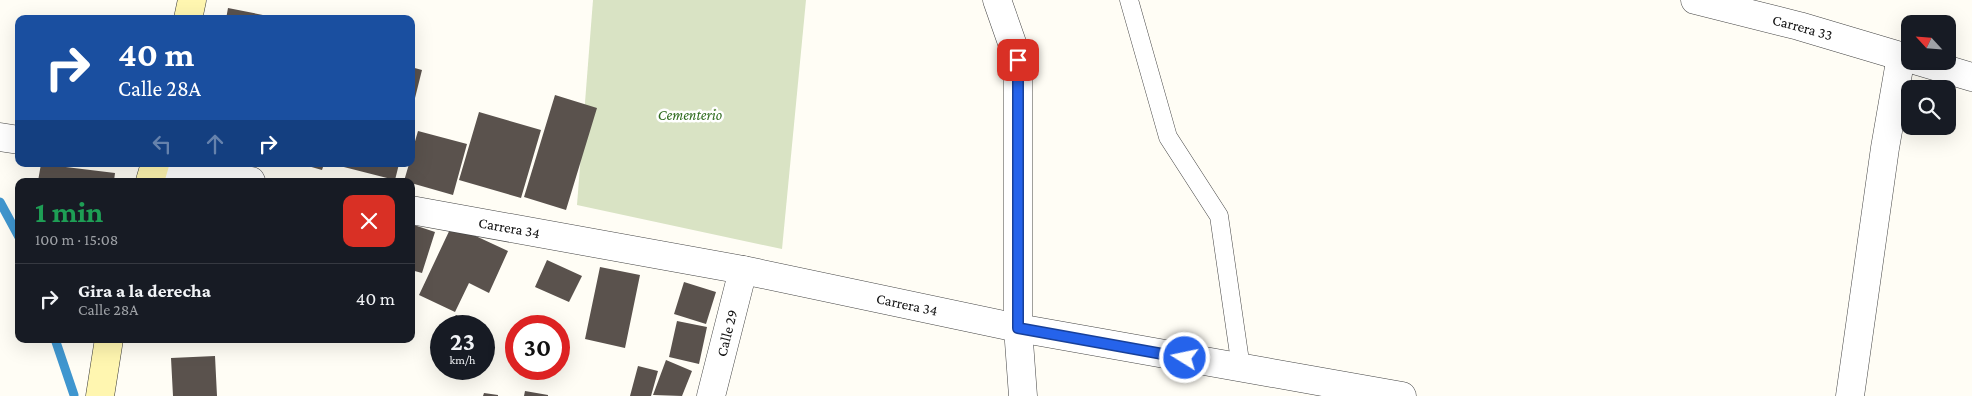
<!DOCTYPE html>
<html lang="es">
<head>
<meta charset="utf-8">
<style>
	body { margin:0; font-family:"Crimson Pro",serif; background:#20242c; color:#f1f3f6; height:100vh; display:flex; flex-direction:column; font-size:19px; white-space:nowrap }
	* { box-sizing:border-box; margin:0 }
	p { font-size:16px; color:#9ea1a6 }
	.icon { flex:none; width:28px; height:28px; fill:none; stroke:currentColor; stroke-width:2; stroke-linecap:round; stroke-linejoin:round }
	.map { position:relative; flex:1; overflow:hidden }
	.drawer { position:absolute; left:15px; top:178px; width:400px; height:165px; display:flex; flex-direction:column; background:#171b24; border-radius:10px; box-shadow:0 5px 20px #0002 }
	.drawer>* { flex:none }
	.top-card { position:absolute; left:15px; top:15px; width:400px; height:152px; border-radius:10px; box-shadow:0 5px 20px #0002; background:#1a4fa0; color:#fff; overflow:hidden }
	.needle { width:32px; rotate:296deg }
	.fabs { position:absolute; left:1901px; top:15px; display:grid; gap:10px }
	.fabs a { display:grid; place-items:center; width:55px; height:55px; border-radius:10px; background:#171b24; box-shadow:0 5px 20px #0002; font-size:25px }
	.speed { position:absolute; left:430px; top:315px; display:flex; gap:10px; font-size:25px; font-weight:700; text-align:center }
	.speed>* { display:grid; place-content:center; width:65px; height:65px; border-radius:50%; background:#171b24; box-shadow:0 5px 20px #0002; line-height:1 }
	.speed small { font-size:12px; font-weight:400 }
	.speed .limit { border:8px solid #d22; background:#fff; color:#111 }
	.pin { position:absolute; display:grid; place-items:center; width:42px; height:42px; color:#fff; margin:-21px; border-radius:10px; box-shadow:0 2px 8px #0006 }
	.me { position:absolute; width:55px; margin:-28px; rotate:280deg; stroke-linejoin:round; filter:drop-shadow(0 0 4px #0008) }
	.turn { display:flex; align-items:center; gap:18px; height:105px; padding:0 20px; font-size:22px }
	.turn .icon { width:65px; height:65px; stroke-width:2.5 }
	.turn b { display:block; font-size:35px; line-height:42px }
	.lanes { display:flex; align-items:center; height:48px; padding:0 20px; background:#0003; justify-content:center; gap:25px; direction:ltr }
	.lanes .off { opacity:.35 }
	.round { display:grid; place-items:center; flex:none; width:52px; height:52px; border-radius:10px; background:#20242c }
	.headline { display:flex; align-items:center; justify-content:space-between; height:85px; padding:0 20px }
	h1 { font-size:30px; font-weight:700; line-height:38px; color:#1e9e55 }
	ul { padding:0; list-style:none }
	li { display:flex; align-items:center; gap:15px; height:70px; padding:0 20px; border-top:1px solid #363941 }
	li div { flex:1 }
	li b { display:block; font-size:19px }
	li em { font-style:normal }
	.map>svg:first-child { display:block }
</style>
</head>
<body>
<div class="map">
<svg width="1972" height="396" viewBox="0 0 1972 396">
	<rect width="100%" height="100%" fill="#fffdf5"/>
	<path fill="#d9e3c4" d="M593 0H806L782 249 577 205Z"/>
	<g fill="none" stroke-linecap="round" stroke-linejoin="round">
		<path stroke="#3f96cf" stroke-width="9" d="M0 202 19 237
			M55 339 74 395"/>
	</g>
	<path fill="#5a524d" d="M228 8 278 18V19H226Z
		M411 67 422 70 412 110H411Z
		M555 95 597 108 566 210 524 197Z
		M479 112 541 130 521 198 459 180Z
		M418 131 467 144 453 195 411 183V181H404L409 164H411V155Z
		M41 164 115 173 114 181H38Z
		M301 164H324L322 170Z
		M332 164H399L395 180Z
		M411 224 435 232 422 273 411 270Z
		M452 225 508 251 489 293 469 283 455 312 419 295Z
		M547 260 582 276 569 302 535 287Z
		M600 267 640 275 625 348 585 339Z
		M684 282 716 292 706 324 674 314Z
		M456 315 474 325 473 326H449Z
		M677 321 707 327 699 364 669 357Z
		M215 356 217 396H173L171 358Z
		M666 360 692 371 682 396 653 395Z
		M638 366 658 371 651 396H630Z
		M525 391 548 395V396H524Z
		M484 393 498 395V396H483Z"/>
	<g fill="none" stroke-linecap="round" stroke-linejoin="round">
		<g stroke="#444" stroke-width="19">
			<path id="lane" d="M1129 0 1168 137 1219 216 1241 368"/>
		</g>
		<g stroke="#444" stroke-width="29">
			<g id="street">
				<path d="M997 0 1018 60V328L1023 396"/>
				<path id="s1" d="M1695 0 1799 26 1910 59"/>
				<path d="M1918 61 1972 77"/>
				<path d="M0 137 19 140"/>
				<path d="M154 164 251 181"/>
				<path id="s2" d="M411 210 743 270 1018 328 1402 396"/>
				<path id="s3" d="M711 396 743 270"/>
				<path d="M1850 396 1885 148 1901 56"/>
			</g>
		</g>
		<g stroke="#333" stroke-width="29">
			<path id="secondary" d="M188 19 192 0
				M150 181 155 164
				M100 396 109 339"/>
		</g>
		<use href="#lane" stroke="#fff" stroke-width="18"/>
		<use href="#street" stroke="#fff" stroke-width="28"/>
		<use href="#secondary" stroke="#fff6b0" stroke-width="28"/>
	</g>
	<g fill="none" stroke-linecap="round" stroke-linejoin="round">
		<g stroke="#184099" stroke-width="12">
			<path id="route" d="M1018 60V328L1185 358"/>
		</g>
		<use href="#route" stroke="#2563eb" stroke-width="9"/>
	</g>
	<g text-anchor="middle" stroke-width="5" stroke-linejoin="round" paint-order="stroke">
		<g font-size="15" fill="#111" stroke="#fff">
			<text dy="5" stroke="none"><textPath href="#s1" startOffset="111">Carrera 33</textPath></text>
			<text dy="5" stroke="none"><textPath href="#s2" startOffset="100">Carrera 34</textPath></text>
			<text dy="5" stroke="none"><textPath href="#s2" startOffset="505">Carrera 34</textPath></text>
			<text dy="5" stroke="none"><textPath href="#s3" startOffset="65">Calle 29</textPath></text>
		</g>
		<g font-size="15" font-style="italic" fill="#2f6b1f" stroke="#fff">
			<text x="690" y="120">Cementerio</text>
		</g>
	</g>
</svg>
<div class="fabs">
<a><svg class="needle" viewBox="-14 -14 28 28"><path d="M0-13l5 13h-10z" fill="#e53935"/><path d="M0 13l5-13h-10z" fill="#9ea1a6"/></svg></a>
<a><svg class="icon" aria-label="search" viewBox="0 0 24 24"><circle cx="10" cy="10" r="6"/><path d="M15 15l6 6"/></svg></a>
</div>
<div class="speed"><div>23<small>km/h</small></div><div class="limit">30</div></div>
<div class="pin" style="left:1018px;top:60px;background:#d93025"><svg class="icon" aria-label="arrive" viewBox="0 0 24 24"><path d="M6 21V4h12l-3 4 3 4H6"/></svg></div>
<svg class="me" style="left:1185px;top:358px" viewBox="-20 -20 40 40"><circle r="17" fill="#2563eb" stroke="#fff" stroke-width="3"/><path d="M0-11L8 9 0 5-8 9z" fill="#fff"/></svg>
<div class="top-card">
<div class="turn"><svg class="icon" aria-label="right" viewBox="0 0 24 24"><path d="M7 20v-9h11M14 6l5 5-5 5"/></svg><div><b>40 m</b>Calle 28A</div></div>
<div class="lanes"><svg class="icon off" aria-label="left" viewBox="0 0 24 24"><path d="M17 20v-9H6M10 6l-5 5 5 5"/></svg><svg class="icon off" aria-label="ahead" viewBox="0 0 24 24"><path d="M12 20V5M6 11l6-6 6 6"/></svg><svg class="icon" aria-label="right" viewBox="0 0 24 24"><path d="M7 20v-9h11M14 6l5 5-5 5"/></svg></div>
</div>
<section class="drawer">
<div class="headline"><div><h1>1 min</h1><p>100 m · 15:08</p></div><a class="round" style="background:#d93025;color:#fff"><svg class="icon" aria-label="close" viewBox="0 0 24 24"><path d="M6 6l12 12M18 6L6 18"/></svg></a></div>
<ul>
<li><svg class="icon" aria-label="right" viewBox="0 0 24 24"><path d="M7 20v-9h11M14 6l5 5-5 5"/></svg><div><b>Gira a la derecha</b><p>Calle 28A</p></div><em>40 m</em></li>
</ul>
</section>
</div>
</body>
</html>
